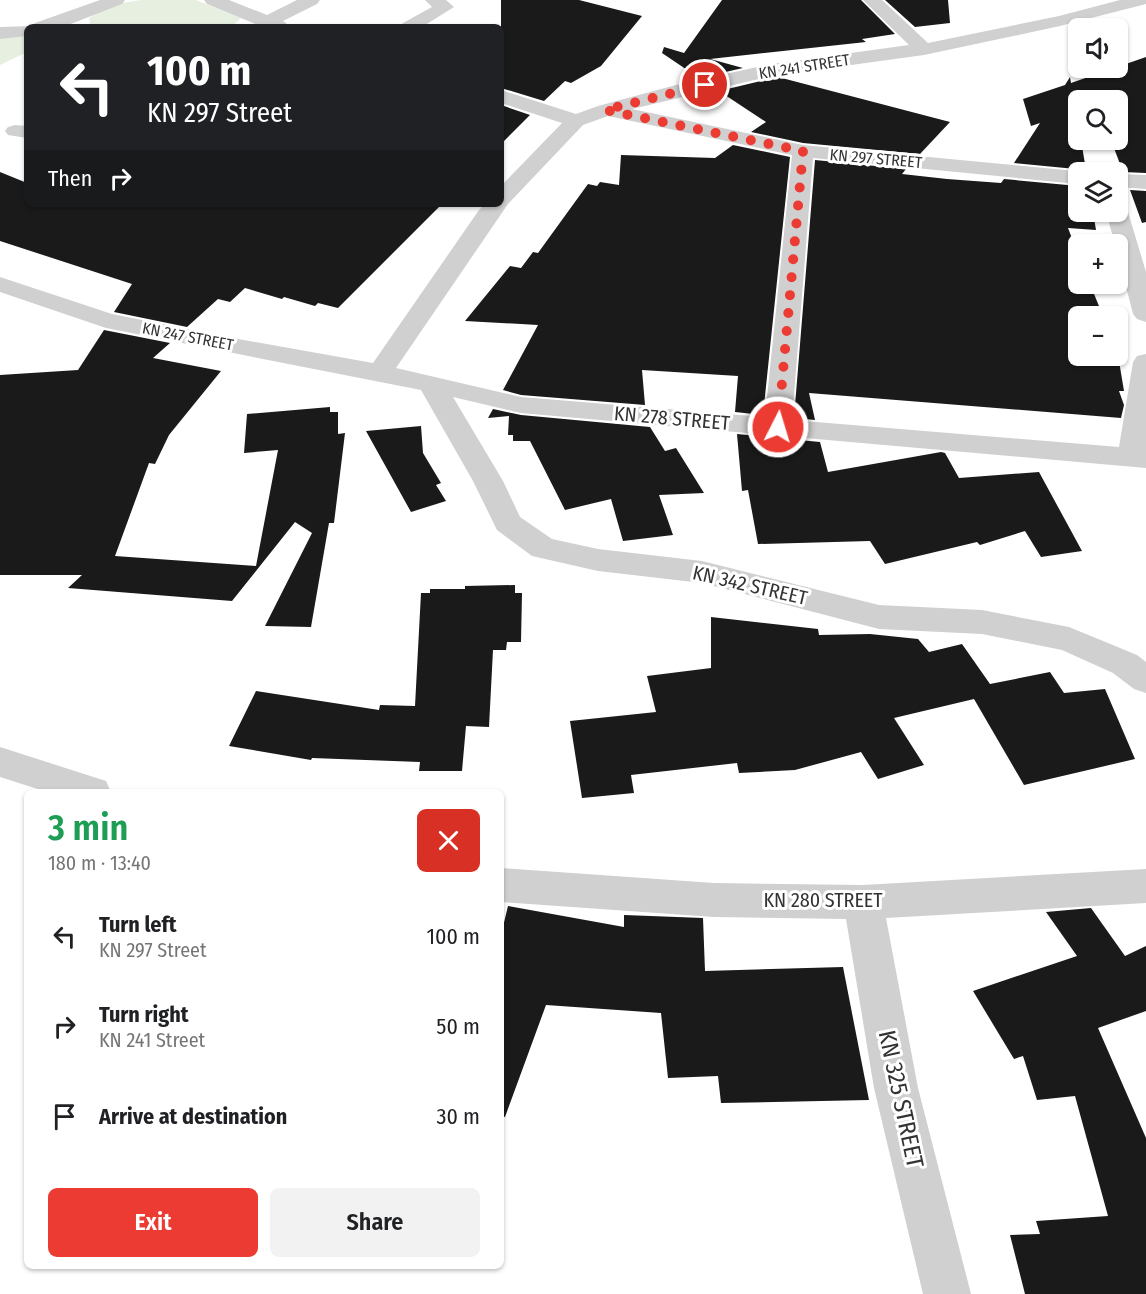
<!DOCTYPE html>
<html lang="en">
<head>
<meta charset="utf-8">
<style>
	body { margin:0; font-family:"Fira Sans Condensed",sans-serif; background:#f2f2f2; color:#202124; height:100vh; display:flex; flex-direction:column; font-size:22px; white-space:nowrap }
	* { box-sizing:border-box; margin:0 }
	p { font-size:20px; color:#757577 }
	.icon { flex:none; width:33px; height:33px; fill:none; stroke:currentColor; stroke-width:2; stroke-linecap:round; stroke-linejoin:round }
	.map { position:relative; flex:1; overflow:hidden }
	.side { position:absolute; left:24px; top:789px; width:480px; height:480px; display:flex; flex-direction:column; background:#fff; border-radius:9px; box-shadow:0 2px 4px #0004 }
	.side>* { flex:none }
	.hud { position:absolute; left:24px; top:24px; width:480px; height:183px; border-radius:9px; box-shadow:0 2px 4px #0004; background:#202124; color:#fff; overflow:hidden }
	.controls { position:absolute; left:1068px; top:18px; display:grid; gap:12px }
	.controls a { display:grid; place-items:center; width:60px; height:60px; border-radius:9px; background:#fff; box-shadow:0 2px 4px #0004; font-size:30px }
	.pin { position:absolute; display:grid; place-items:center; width:51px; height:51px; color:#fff; margin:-26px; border:3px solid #fff; border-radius:50%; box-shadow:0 2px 6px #0007 }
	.me { position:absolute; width:66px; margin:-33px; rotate:5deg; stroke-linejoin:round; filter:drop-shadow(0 0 4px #0008) }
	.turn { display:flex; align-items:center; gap:21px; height:126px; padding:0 24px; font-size:27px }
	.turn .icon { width:78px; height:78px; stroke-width:2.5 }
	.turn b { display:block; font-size:42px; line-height:51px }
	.then { display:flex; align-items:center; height:57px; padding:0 24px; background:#0003; gap:12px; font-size:22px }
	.round { display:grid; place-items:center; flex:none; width:63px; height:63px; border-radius:9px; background:#f2f2f2 }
	.head { display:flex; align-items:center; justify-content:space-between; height:102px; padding:0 24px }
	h1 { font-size:36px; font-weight:600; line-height:45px; color:#1e9e55 }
	.cta { display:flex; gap:12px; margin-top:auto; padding:12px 24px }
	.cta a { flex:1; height:69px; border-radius:9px; background:#ec3b32; color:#fff; font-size:24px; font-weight:600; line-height:69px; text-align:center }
	.cta a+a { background:#f2f2f2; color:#202124 }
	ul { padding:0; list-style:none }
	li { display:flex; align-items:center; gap:18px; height:90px; padding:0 24px }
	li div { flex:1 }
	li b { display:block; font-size:22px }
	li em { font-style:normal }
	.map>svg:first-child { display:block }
</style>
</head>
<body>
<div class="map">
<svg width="1146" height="1294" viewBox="0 0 1146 1294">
	<rect width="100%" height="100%" fill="#fff"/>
	<path fill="#e7efe1" d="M141 0H196L241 18 231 27H91L89 18 115 4Z
		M27 33V52L0 65V36Z"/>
	<path fill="#1a1a1a" d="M501 0H579L642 16 601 66 571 83 565 81 544 101 501 88Z
		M722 0H861L895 34 862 39 866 42 710 59 743 68 699 78 662 53 664 47 684 53Z
		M885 0H948L950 23 915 27Z
		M1146 57V173L1123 172 1111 140H1118V100H1078V113H1077L1078 140H1081L1086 170 1014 163 1040 123 1031 126 1023 99 1065 85 1070 77 1071 83Z
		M778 77 950 122 920 154 803 143 751 132 766 122 719 91Z
		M501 105 530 115 501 144Z
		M733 145 790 157 763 415 735 412 738 376 642 370 645 405 521 395 503 390 538 325 465 321 510 266 521 268 533 252 538 253 588 184 597 186 600 182 619 185 621 155 715 158Z
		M815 160 906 169 902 174 947 179 1001 183 1004 179 1078 186V212H1093L1096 230 1068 228 1078 254V284H1090L1103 316H1078V356L1118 355 1124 391H1119L1124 405 1121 418 809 393 815 420 794 418Z
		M0 172 27 183V204H442L338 308 318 303 315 306 284 297 282 299 245 288 230 302 218 299 187 327 114 312 132 284 0 241Z
		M1130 190 1146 191V222L1142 223Z
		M104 330 170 343 153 358 221 371 169 435 155 464 149 463 115 556 256 566 278 450 244 453 247 414 330 407V412H338V434L345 433 334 523H329L311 627 265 626 312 533 295 522 232 601 68 588 82 575H0V375L78 370Z
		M493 409 521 415 650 427 665 451 676 448 704 493 659 495 673 535 623 541 611 499 565 510 530 441H513V435H508L509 416 488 418Z
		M421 426 423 453 441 483 436 485 446 501 411 512 366 431Z
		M737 434 820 442 828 472 941 452 945 453 959 478 1039 472 1082 551 1041 557 1025 531 980 545 977 542 885 564 870 541 758 544 748 490 742 491Z
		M515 585V593H522L521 642H507L506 650H493L489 727 466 726 462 771H419L420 762 312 758 311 760 229 746 256 691 379 710 380 705 415 706 421 593H430V589H465V586Z
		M711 617 818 629 819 635 870 634 918 639 929 652 962 644 990 684 1050 672 1064 693 1105 689 1135 759 1024 785 974 699 894 718 924 765 878 779 861 752 795 770 739 773 737 763 631 775 634 793 582 798 570 721 656 712 647 676 711 668Z
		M508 906 624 927V915L703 918 705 971 843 967 869 1100 721 1103 718 1076 668 1078 661 1013 546 1005 505 1117 501 1116V935Z
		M1091 908 1125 956 1146 946V1011L1098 1028 1146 1138V1294H1025L1010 1235 1040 1234 1036 1221 1108 1216 1075 1096 1037 1100 1023 1056 1014 1059 973 991 1077 956 1046 912Z"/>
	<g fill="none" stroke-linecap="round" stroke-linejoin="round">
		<path fill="#d0d0d0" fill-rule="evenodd" d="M100 0H125L122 4 63 27H27V36L0 39V27L33 26 35 23Z
			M204 0H229L267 15 297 0H320L317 4 283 21 291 27 260 26 207 4Z
			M425 0H446L454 7 422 27H400L403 23 432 7Z
			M863 0H882L928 43 1059 16 1120 0H1146V4L1060 26 924 55 771 76 632 109 803 145 1086 172H1078V184L813 158 792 420 1119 447 1133 362 1137 356 1146 354V468L521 413 453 397 503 481 520 517 552 539 598 549 702 561 879 605 982 610 1069 627 1137 655 1146 662V693L1134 689 1113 673 1062 650 982 634 879 629 702 583 598 571 532 556 497 530 473 481 421 390 106 328 0 292V277L112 314 227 337 373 363 479 210 485 204H501V186L562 123 501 103V90L576 114 598 106 676 85 771 64 909 45ZM608 116 792 155 765 417 521 397 396 368 508 204 583 125Z
			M15 125 27 126V138L8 135 5 131 8 127Z
			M1118 174 1146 175V189L1118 187Z
			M1118 205 1125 207 1128 212 1146 272V322L1137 319 1133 314 1118 255V244H1115L1106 212H1118Z
			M0 747 106 781 111 792H47L0 777Z
			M501 868 714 883 863 885 1146 869V903L886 918 918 1088 971 1294H923L874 1088 846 919 714 917 501 902Z"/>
	</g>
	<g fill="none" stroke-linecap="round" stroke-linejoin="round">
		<path stroke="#ec3b32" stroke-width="10" stroke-dasharray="0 18" d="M705 85 605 110 803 151 778 427"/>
	</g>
	<g text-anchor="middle" stroke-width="6" stroke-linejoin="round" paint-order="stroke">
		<g font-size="16" fill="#333" stroke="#fff">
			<text transform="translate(804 66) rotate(-9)" y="6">KN 241 STREET</text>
			<text transform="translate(876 158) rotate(5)" y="6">KN 297 STREET</text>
			<text transform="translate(188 336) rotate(11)" y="6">KN 247 STREET</text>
		</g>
		<g font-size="20" fill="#333" stroke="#fff">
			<text transform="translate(672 418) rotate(5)" y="7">KN 278 STREET</text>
			<text transform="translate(750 585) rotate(13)" y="7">KN 342 STREET</text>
			<text x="823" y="907">KN 280 STREET</text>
		</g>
		<g font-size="24" fill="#333" stroke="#fff">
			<text transform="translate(901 1099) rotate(78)" y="8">KN 325 STREET</text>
		</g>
	</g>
</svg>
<div class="controls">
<a><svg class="icon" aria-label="sound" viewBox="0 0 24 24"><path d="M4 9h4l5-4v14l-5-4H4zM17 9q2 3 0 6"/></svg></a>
<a><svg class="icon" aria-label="search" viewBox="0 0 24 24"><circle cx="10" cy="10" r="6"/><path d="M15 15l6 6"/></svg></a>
<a><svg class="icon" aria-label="layers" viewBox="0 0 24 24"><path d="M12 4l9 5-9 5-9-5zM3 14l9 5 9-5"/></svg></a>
<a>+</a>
<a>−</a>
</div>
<div class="pin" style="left:705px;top:85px;background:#d93025"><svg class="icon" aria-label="arrive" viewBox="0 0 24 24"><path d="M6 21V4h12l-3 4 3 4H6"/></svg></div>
<svg class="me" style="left:778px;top:427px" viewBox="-20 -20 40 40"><circle r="17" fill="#ec3b32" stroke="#fff" stroke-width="3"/><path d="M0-11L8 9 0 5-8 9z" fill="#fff"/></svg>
<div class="hud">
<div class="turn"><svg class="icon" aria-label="left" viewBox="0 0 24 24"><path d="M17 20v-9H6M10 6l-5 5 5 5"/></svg><div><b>100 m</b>KN 297 Street</div></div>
<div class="then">Then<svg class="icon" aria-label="right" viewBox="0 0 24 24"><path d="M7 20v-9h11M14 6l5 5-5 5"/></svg></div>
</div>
<section class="side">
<div class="head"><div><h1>3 min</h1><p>180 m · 13:40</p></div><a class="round" style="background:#d93025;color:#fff"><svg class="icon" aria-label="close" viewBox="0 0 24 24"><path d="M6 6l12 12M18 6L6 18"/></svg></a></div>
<ul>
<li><svg class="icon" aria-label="left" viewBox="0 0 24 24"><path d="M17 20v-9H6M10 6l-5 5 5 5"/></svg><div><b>Turn left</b><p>KN 297 Street</p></div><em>100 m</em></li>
<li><svg class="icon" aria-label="right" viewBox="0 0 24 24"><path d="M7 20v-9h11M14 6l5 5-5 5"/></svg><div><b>Turn right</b><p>KN 241 Street</p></div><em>50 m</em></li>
<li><svg class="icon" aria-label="arrive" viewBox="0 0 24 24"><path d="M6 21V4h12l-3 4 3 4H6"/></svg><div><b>Arrive at destination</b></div><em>30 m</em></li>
</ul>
<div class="cta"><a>Exit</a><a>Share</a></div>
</section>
</div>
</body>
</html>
